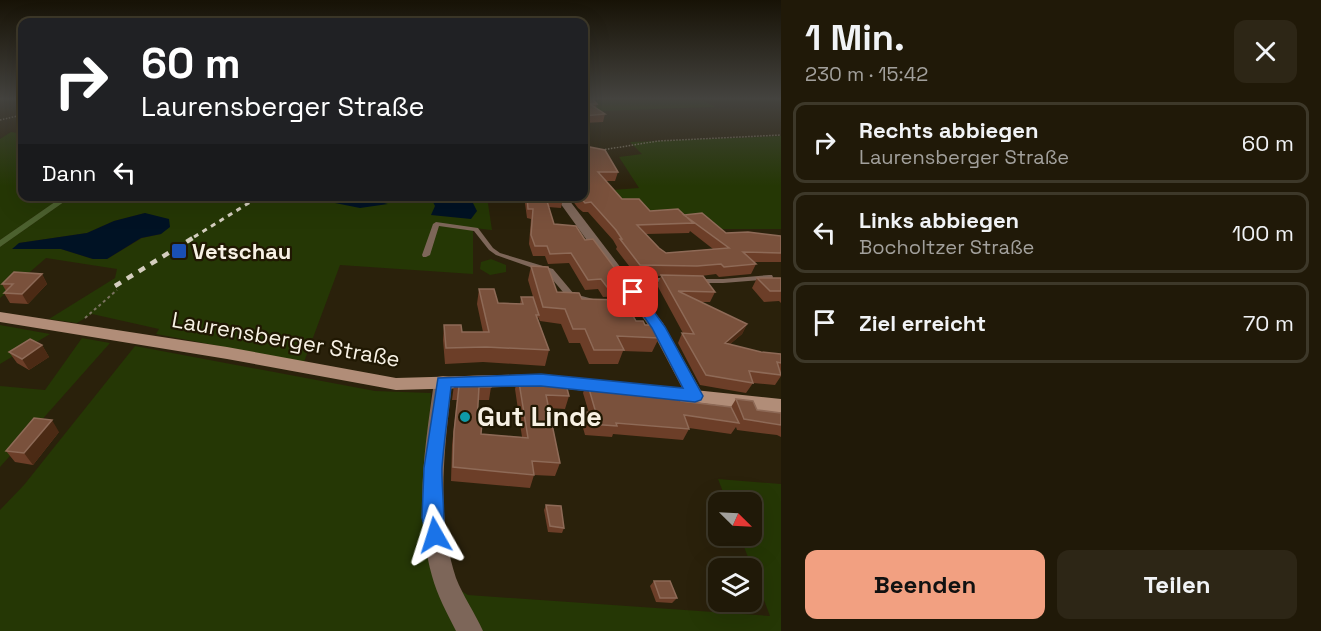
<!DOCTYPE html>
<html lang="de">
<head>
<meta charset="utf-8">
<style>
	body { margin:0; font-family:"Space Grotesk",sans-serif; background:#2d2616; color:#f1f3f6; height:100vh; display:flex; flex-direction:column; font-size:22px; white-space:nowrap }
	* { box-sizing:border-box; margin:0 }
	p { font-size:20px; color:#a2a09c }
	.icon { flex:none; width:33px; height:33px; fill:none; stroke:currentColor; stroke-width:2; stroke-linecap:round; stroke-linejoin:round }
	.map { position:relative; flex:1; overflow:hidden }
	.details { display:flex; flex-direction:column; background:#201908; width:540px }
	.details>* { flex:none }
	.top-card { position:absolute; left:18px; top:18px; width:570px; height:183px; border-radius:12px; box-shadow:0 6px 24px #0002,0 0 0 2px #3d3829; background:#202124; color:#fff; overflow:hidden }
	.needle { width:39px; rotate:114deg }
	.tools { position:absolute; left:708px; top:492px; display:grid; gap:12px }
	.tools a { display:grid; place-items:center; width:54px; height:54px; border-radius:12px; background:#201908; box-shadow:0 6px 24px #0002,0 0 0 2px #3d3829; font-size:30px }
	.pin { position:absolute; display:grid; place-items:center; width:51px; height:51px; color:#fff; margin:-26px; border-radius:12px; box-shadow:0 3px 9px #0006 }
	.me { position:absolute; width:66px; margin:-33px; rotate:354deg; stroke-linejoin:round; filter:drop-shadow(0 0 4px #0008) }
	.turn { display:flex; align-items:center; gap:21px; height:126px; padding:0 24px; font-size:27px }
	.turn .icon { width:78px; height:78px; stroke-width:2.5 }
	.turn b { display:block; font-size:42px; line-height:51px }
	.then { display:flex; align-items:center; height:57px; padding:0 24px; background:#0003; gap:12px; font-size:22px }
	.round { display:grid; place-items:center; flex:none; width:63px; height:63px; border-radius:12px; background:#2d2616 }
	.head { display:flex; align-items:center; justify-content:space-between; height:102px; padding:0 24px }
	h1 { font-size:36px; font-weight:800; line-height:45px }
	.action { display:flex; gap:12px; margin-top:auto; padding:12px 24px }
	.action a { flex:1; height:69px; border-radius:12px; background:#f2a081; color:#111; font-size:24px; font-weight:800; line-height:69px; text-align:center }
	.action a+a { background:#2d2616; color:#f1f3f6 }
	ul { padding:0; list-style:none }
	li { display:flex; align-items:center; gap:18px; height:81px; margin:0 12px 9px; padding:0 12px; border:3px solid #3d3829; border-radius:12px }
	li div { flex:1 }
	li b { display:block; font-size:22px }
	li em { font-style:normal }
	main { display:flex; flex:1; min-height:0 }
	.map>svg:first-child { display:block }
</style>
</head>
<body>
<main>
<div class="map">
<svg width="781" height="631" viewBox="0 0 781 631">
	<rect width="100%" height="100%" fill="#2a210b"/>
	<path fill="#253705" fill-rule="evenodd" d="M588 98H698L715 107 600 111 590 104 597 103Z
		M11 132 22 134V196L62 197 0 240V139Z
		M781 136V229H711L647 220 599 191 639 188 619 157 642 154 630 142Z
		M71 197H487L492 230 473 228V274L340 265 304 362 156 334 159 329 92 314 77 323 49 319 115 278 117 269 46 258 0 298V247ZM145 213 161 234 142 238 107 259H93L61 249 19 243 87 233 114 221Z
		M491 259 506 265V272L490 275 480 269 481 262Z
		M0 325 50 334 0 364Z
		M82 338 110 343 0 467V386L45 390Z
		M135 346 375 391 431 393 424 502 437 576 468 595 770 616 740 536H752V502H727L718 479 781 484V631H0V510L24 485Z"/>
	<path fill="#4c612f" d="M62 197H71L0 247V240Z"/>
	<path fill="#001224" d="M430 196 470 197 477 211 471 219 431 215 435 206Z
		M305 197H372V200L388 204 360 208Z
		M145 213 169 219 170 227 161 234 141 238 107 259H93L61 249H12L19 243 87 233 114 221Z"/>
	<g fill="none" stroke-linecap="round" stroke-linejoin="round">
		<path stroke="#7a7260" stroke-width="1.5" stroke-dasharray="1.5 1.5" stroke-linecap="butt" d="M0 120 22 115
			M602 150 658 141 781 135"/>
		<path stroke="#7a7260" stroke-width="2" stroke-dasharray="3 3" stroke-linecap="butt" d="M85 318 117 290"/>
		<path fill="#7d6659" fill-rule="evenodd" d="M436 222 478 228 493 248 500 253 553 269 574 294 597 300 598 302 594 304 568 298 547 273 496 255 489 250 474 231 439 226 430 255 426 257H423L422 255 433 224Z
			M769 275H772L773 277 772 279 723 283H696L692 281 696 279H723Z
			M621 278H668L672 280 668 282H624L620 280Z"/>
		<path fill="#7d6659" fill-rule="evenodd" d="M555 196H566L663 323 704 396 701 401 695 403 689 401 651 329Z
			M443 376 449 377 452 382C445 447 435 514 456 578 463 596 475 613 483 631H456C447 613 437 595 432 576 414 512 425 446 434 382L437 377Z"/>
		<path fill="#b18d78" fill-rule="evenodd" d="M0 312 227 347 396 378 541 374 781 399V413L541 386 396 390 227 359 0 322Z"/>
		<path stroke="#d4cebf" stroke-width="3" stroke-dasharray="5 5" stroke-linecap="butt" d="M194 237 260 196"/>
		<path stroke="#d4cebf" stroke-width="4.5" stroke-dasharray="7 7" stroke-linecap="butt" d="M115 286 196 236"/>
	</g>
	<path fill="#6c3e28" fill-rule="evenodd" d="M584 98 597 104 596 108 605 114 603 122 584 123Z
		M585 146 618 172 615 181H605L622 199 650 211 684 215 726 233 781 236V262H754L756 264 751 274 719 277 716 274 701 276 715 292 710 302H699L747 324 742 334 729 345 761 352 781 354V376L775 385 753 383 746 393 700 385 678 343 682 333H683L657 285 661 276 636 275 616 249 617 247 613 240 588 212H583L578 208 569 196H584ZM690 231 713 249 666 253 659 248 646 234 689 233Z
		M524 196H562L563 198 561 208 548 207 554 224 585 240 628 286 624 296 603 297 598 289 585 290 569 263 548 264 545 256H533L529 244 531 219 527 218Z
		M531 266 557 292 582 299 636 321 645 325 659 338 652 352 623 351 618 364H589L580 343H569L561 324 540 321 538 317V319L549 350 545 366 483 362 445 364 443 340 444 325 462 332H483L477 304 479 289 498 303 520 304 521 297 534 300 528 280Z
		M42 274 47 284 28 304 10 303 4 293 6 291 2 284Z
		M757 278H781V303L779 301 764 302 752 288Z
		M42 345 49 357 29 370 17 363 9 352Z
		M518 376 569 396 565 409 549 408 560 463 555 476 534 475 530 488 451 481 452 445 457 400H452L455 377 491 387 489 400H478L477 421 481 434 522 437 515 389Z
		M587 382 605 390 731 407 736 399 757 410 781 413V437L777 435 737 430 736 427 731 434 689 428V429L683 440 613 434 612 437 585 435 582 424 586 412 589 413 583 393Z
		M59 432 33 465 15 462 6 451Z
		M546 505 564 528 562 533 548 532 544 510Z
		M654 581 677 598 672 603 656 602 650 586Z"/>
	<path fill="#4b2a14" d="M42 274 47 284 28 304 22 294Z
		M747 324 742 334 719 353 725 343Z
		M42 345 49 357 29 370 22 359Z
		M52 420 59 432 33 465 24 453Z"/>
	<path fill="#7a513c" stroke="#8e6a57" stroke-width="1.5" d="M584 98H592L597 104H590L605 114 584 116Z
		M584 143 585 146 605 150 618 172H598L622 199H639L650 211 678 209 693 223 637 225 659 248 666 253 729 248 684 215 702 213 726 233 748 232 781 236V253L743 252 756 264 724 267 721 264 697 266 640 265 620 239H622L616 230 591 202 585 203 579 196H584Z
		M527 196H562L563 198H546L554 224 576 226 585 240 593 239 628 286 607 287 601 279 588 280 571 253 550 254 547 246H535L531 235 533 209H528Z
		M531 266 548 267 557 292 579 293 582 299 624 300 636 321H643L645 325H653L659 338 617 336 624 350H594L585 329H573L565 309 543 307Z
		M14 272 42 274 22 294 4 293 13 284H2Z
		M661 275 703 276 715 292 678 291 747 324 725 343 761 352 781 354V363L777 362 781 375 749 371 753 383 706 375 682 333 694 334Z
		M757 278H781V291H770Z
		M479 289H494L498 303 523 304 521 297H533L539 315H536L549 350 486 347 446 348 444 325H461L462 332H489Z
		M30 339 42 345 22 359 9 352Z
		M491 376V387H479L477 421 482 422 481 434 528 438 518 376 564 377 569 396 546 395 560 463 532 461 534 475 453 467 454 432 459 386H454L455 377Z
		M587 382 603 384 605 390 679 395 681 401 731 407 739 423 684 415 689 429 616 423 617 426 589 424 586 412 596 413Z
		M736 399 753 401 757 410 781 413V425L744 419Z
		M34 418 52 420 24 453 6 451Z
		M546 505 561 506 564 528 550 526Z
		M654 581H670L677 598H660Z"/>
	<linearGradient id="sky" x2="0" y2="1"><stop stop-color="#171206"/><stop offset="0.53" stop-color="#44433f"/><stop offset="1" stop-color="#44433f" stop-opacity="0"/></linearGradient>
	<rect width="781" height="186" fill="url(#sky)"/>
	<path fill="#1a73e8" stroke="#114b97" stroke-width="1.5" d="M633 289 638 290 665 327 703 396 701 400 695 402 541 386 451 387C448 414 444 441 442 467 441 484 447 531 442 542L435 545 428 542 422 518 424 468 438 378 541 374 683 388 652 328 627 292Z"/>
	<rect fill="#1a4fb4" stroke="#201803" stroke-width="2" x="171" y="243" width="16" height="16" rx="3"/>
	<circle fill="#0f9aa8" stroke="#201803" stroke-width="2" cx="465" cy="417" r="6"/>
	<g text-anchor="middle" stroke-width="4.5" stroke-linejoin="round" paint-order="stroke">
		<g font-size="22" font-weight="bold" fill="#f7f1e4" stroke="#201803" text-anchor="start">
			<text x="192" y="259">Vetschau</text>
		</g>
		<g font-size="22" fill="#f7f1e4" stroke="#201803">
			<text transform="translate(286 339) rotate(10)" y="8">Laurensberger Straße</text>
		</g>
		<g font-size="27" font-weight="bold" fill="#f7f1e4" stroke="#201803" text-anchor="start">
			<text x="477" y="426">Gut Linde</text>
		</g>
	</g>
</svg>
<div class="tools">
<a><svg class="needle" viewBox="-14 -14 28 28"><path d="M0-13l5 13h-10z" fill="#e53935"/><path d="M0 13l5-13h-10z" fill="#a2a09c"/></svg></a>
<a><svg class="icon" aria-label="layers" viewBox="0 0 24 24"><path d="M12 4l9 5-9 5-9-5zM3 14l9 5 9-5"/></svg></a>
</div>
<div class="pin" style="left:633px;top:292px;background:#d93025"><svg class="icon" aria-label="arrive" viewBox="0 0 24 24"><path d="M6 21V4h12l-3 4 3 4H6"/></svg></div>
<svg class="me" style="left:435px;top:535px" viewBox="-20 -20 40 40"><path d="M0-17L14 15 0 8-14 15z" fill="#1a73e8" stroke="#fff" stroke-width="4"/></svg>
<div class="top-card">
<div class="turn"><svg class="icon" aria-label="right" viewBox="0 0 24 24"><path d="M7 20v-9h11M14 6l5 5-5 5"/></svg><div><b>60 m</b>Laurensberger Straße</div></div>
<div class="then">Dann<svg class="icon" aria-label="left" viewBox="0 0 24 24"><path d="M17 20v-9H6M10 6l-5 5 5 5"/></svg></div>
</div>
</div>
<section class="details">
<div class="head"><div><h1>1 Min.</h1><p>230 m · 15:42</p></div><a class="round"><svg class="icon" aria-label="close" viewBox="0 0 24 24"><path d="M6 6l12 12M18 6L6 18"/></svg></a></div>
<ul>
<li><svg class="icon" aria-label="right" viewBox="0 0 24 24"><path d="M7 20v-9h11M14 6l5 5-5 5"/></svg><div><b>Rechts abbiegen</b><p>Laurensberger Straße</p></div><em>60 m</em></li>
<li><svg class="icon" aria-label="left" viewBox="0 0 24 24"><path d="M17 20v-9H6M10 6l-5 5 5 5"/></svg><div><b>Links abbiegen</b><p>Bocholtzer Straße</p></div><em>100 m</em></li>
<li><svg class="icon" aria-label="arrive" viewBox="0 0 24 24"><path d="M6 21V4h12l-3 4 3 4H6"/></svg><div><b>Ziel erreicht</b></div><em>70 m</em></li>
</ul>
<div class="action"><a>Beenden</a><a>Teilen</a></div>
</section>
</main>
</body>
</html>
